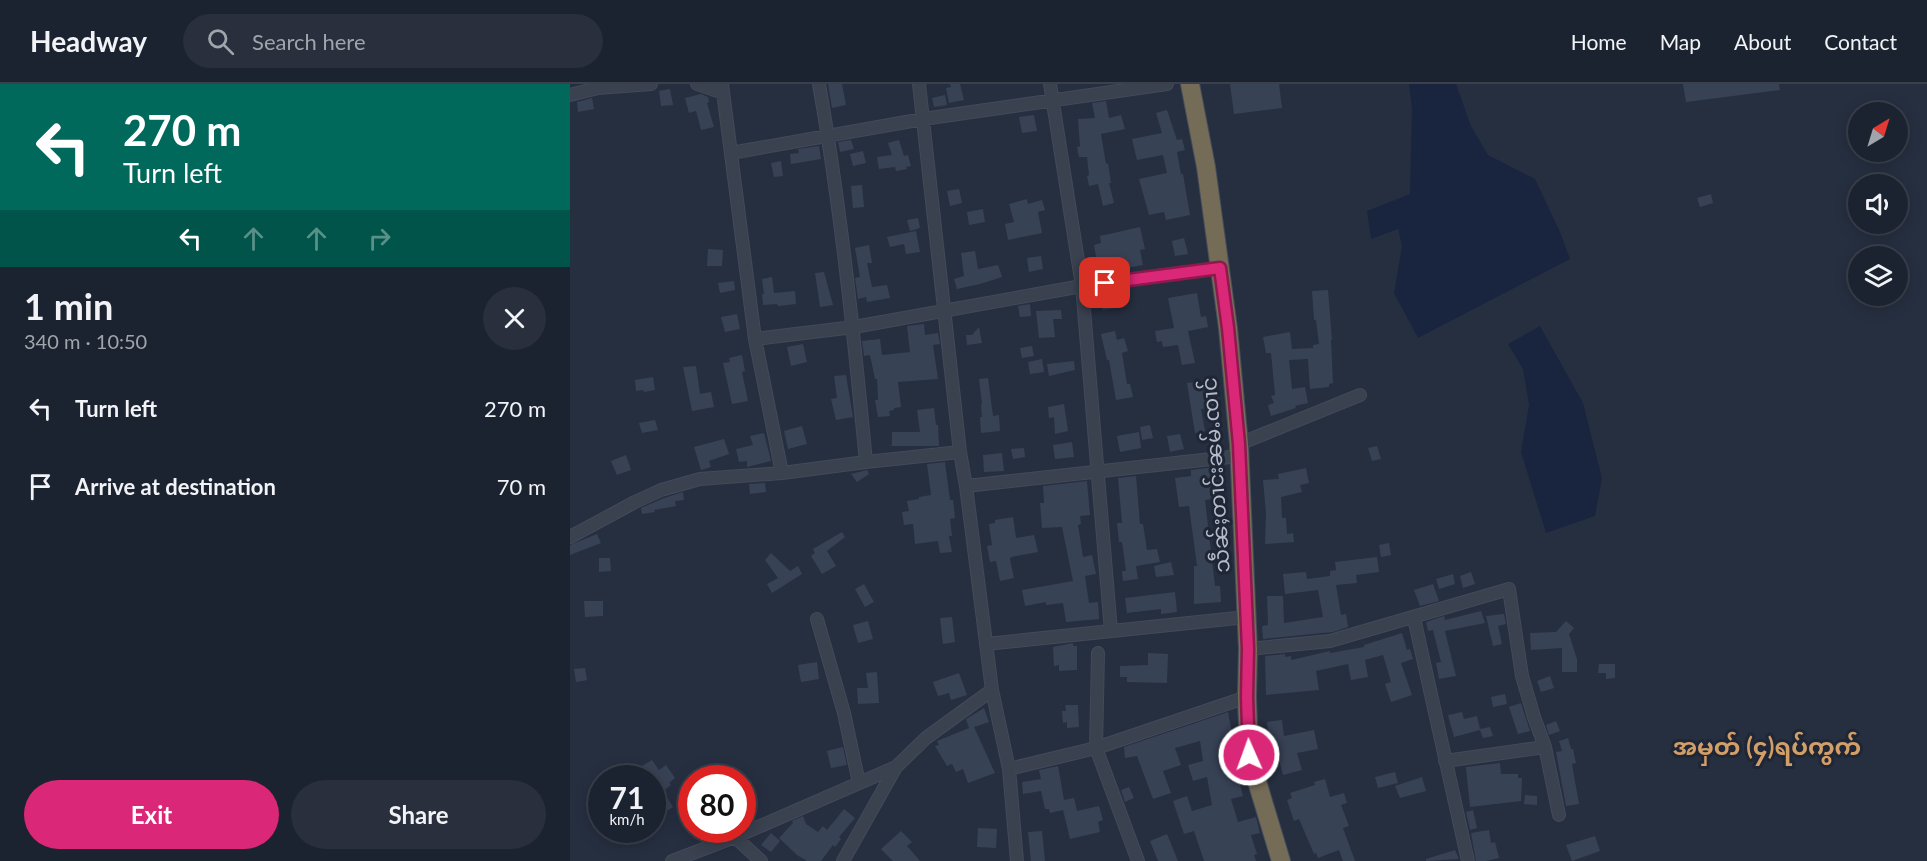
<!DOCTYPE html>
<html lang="en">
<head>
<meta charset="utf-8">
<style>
	body { margin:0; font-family:Lato,"Noto Sans Myanmar",sans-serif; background:#292f3c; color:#f1f3f6; height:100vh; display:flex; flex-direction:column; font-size:22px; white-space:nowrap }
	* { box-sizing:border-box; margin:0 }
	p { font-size:20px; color:#a0a4ab }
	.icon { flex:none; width:33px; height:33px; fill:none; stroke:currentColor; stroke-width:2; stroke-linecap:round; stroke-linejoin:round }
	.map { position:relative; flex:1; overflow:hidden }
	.details { display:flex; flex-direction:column; background:#1c2330; width:570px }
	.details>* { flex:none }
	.banner { background:#00695c; color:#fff; overflow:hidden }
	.needle { width:39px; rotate:38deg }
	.tools { position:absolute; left:1278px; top:18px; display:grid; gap:12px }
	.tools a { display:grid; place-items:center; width:60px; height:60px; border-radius:50%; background:#1c2330; box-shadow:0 3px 15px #0003,0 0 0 2px #3a404c; font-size:30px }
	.speed { position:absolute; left:18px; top:681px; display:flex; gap:12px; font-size:30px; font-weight:700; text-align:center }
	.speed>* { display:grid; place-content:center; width:78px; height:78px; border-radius:50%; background:#1c2330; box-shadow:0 3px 15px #0003,0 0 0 2px #3a404c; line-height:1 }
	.speed small { font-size:15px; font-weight:400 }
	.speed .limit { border:9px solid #d22; background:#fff; color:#111 }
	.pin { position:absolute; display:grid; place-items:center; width:51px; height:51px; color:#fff; margin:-26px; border-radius:12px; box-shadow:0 3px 9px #0006 }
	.me { position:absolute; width:66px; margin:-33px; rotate:358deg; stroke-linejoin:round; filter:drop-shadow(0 0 4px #0008) }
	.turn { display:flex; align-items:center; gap:21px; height:126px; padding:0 24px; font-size:27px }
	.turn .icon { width:78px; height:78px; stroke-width:2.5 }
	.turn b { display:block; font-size:42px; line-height:51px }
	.lanes { display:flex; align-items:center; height:57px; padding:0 24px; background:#0003; justify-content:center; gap:30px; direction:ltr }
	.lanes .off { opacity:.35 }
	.round { display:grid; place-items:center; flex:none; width:63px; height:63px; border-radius:32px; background:#292f3c }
	.head { display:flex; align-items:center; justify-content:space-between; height:102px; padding:0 24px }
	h1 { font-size:36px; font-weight:700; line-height:45px }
	.button { display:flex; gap:12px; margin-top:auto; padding:12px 24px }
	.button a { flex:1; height:69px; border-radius:36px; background:#db2777; color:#fff; font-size:24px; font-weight:700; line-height:69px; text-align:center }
	.button a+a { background:#292f3c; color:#f1f3f6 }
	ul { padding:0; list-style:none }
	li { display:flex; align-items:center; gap:18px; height:78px; padding:0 24px }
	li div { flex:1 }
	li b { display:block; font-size:22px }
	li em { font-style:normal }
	header { display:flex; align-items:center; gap:36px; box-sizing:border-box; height:84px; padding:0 30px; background:#1c2330; border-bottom:2px solid #3a404c }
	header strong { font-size:28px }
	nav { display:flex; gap:33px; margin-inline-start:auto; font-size:21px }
	.search { width:420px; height:54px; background:#292f3c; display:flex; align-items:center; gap:15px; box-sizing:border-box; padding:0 21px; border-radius:33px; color:#a0a4ab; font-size:22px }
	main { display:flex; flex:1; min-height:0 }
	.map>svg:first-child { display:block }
</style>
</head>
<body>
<header>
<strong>Headway</strong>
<div class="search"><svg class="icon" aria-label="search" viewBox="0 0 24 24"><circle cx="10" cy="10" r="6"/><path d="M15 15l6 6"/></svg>Search here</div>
<nav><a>Home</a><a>Map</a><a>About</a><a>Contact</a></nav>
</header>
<main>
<section class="details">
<div class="banner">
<div class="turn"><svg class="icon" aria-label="left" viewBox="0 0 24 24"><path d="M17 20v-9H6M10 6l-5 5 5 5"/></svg><div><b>270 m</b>Turn left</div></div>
<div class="lanes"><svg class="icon" aria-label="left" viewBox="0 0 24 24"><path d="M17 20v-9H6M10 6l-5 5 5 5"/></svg><svg class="icon off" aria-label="ahead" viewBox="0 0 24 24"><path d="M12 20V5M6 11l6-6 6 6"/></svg><svg class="icon off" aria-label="ahead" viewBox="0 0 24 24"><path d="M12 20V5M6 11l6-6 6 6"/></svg><svg class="icon off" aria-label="right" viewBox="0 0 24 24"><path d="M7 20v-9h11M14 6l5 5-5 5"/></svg></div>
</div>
<div class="head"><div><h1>1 min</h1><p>340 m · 10:50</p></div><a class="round"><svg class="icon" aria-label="close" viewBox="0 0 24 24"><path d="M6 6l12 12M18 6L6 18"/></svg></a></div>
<ul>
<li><svg class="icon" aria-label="left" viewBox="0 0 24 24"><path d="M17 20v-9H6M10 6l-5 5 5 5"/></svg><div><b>Turn left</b></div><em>270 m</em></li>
<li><svg class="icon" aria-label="arrive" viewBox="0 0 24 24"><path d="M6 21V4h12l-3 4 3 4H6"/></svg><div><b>Arrive at destination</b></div><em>70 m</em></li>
</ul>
<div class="button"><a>Exit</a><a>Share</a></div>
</section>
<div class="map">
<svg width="1357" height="777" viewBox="0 0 1357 777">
	<rect width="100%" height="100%" fill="#262f40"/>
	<path fill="#19253e" d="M839 0H886L901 42 918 71 965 95 990 148 1000 175 848 254 824 209 832 162 828 145 801 155 797 127 840 110 842 25Z
		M970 242 1013 319 1032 394 1025 432 976 449 951 368 959 321 953 285 938 260Z"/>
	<path fill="#384255" d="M258 0H272L276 21 262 24Z
		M380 0H390L394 16 379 19 376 4 381 3Z
		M660 0H709L712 24 664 30Z
		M1113 0H1209L1210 6 1116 18Z
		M100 5 103 21 91 22 89 7Z
		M131 10 138 13 139 18 137 19 144 43 131 46 126 27 119 29 115 14Z
		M375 11 377 21 364 23 362 14Z
		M22 14 24 25 8 28 7 18Z
		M536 17 539 34 551 31 555 45 531 50 536 80 538 79 541 99H539L544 119 533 122 528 100 519 102 517 92 519 91 517 73H509L507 63 510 62 508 35 525 34 522 19Z
		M597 26 607 56 612 55 615 66 607 68 611 90H613L620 131 596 136 594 128 579 131 569 95 597 89 593 71 567 76 562 55 592 49 586 29Z
		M464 31 467 47 452 49 449 33Z
		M281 56 284 65 270 68 268 58Z
		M329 56 334 72 338 71 341 82 336 83 337 85 326 87 325 83 309 85 307 73 322 71 318 59Z
		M249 62 251 75 221 80 220 70 229 69 228 65Z
		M293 67 296 79 283 82 280 70Z
		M211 77 213 92 204 93 201 79Z
		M292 101 294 123 283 124 281 102Z
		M389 105 392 119 380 122 377 107Z
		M1141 110 1143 119 1130 123 1127 114Z
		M457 115 458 120 472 116 475 126 468 128 472 149 438 156 435 140 444 138 439 120Z
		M413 125 415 138 399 141 397 128Z
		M348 134 350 144 340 147 337 136Z
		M570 143 575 165 570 166 573 181 529 189 524 161 531 159 530 152Z
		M346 147 350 168 336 170 334 160 320 163 317 153Z
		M614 154 618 170 605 172 602 157Z
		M299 161 302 179H297L302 203 317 201 320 214 297 218 296 213 288 215 285 194 290 193 285 164Z
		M138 165 153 166 152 182H137Z
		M405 167 408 185 428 181 432 193 410 200 387 205 384 195 394 192 391 169Z
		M471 172 473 185 459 188 457 174Z
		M254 188 263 221 250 223 245 189Z
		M202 193 204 209 225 207 226 220 208 222 207 220 193 221 192 210H194L192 195Z
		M164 197 165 206 150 209 148 199Z
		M548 206 551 218H548L549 223 533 226 529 208Z
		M758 206 762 256H761L763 299 759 300V303L740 305 738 275 719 276 722 305 735 303 738 319 725 322 726 324 701 332 698 321 704 319 701 312 705 311 701 269H696L693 253 720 248 722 265 743 264V261L749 260 746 236H744L742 207Z
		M627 209 631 233 636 232 638 243 618 247 625 279 612 281 608 261 593 263 592 257 587 258 585 247 604 244 598 214Z
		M460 220 461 232 450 233 448 222Z
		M491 226 492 235H483L485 253 469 254 466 227Z
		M167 230 170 245 155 248 151 233Z
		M354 240 355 251 368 249 370 260 363 261 368 295 328 298 331 323 324 324V326L319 327 320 332 308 333 305 316H308L307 295H305L300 271 294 272 292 257 310 255 312 271 340 268 337 242Z
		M409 243 412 259 397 261 396 251H402Z
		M545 247 547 256 554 254 558 267 552 269 557 300H560L563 313 546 316 539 276H537L531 250Z
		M233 260 237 278 221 282 217 263Z
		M462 262 464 272 452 274 450 264Z
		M172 271 175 287 172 288 178 317 162 320 153 279 160 278 159 274Z
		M472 275 474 288 460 290 458 278Z
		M504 277 505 286 479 292 477 280Z
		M126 282 130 310 141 308 144 323 122 327 113 283Z
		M276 291 283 333 266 336 261 315 267 314 264 292Z
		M83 293 85 306 74 308 73 306 66 307 65 296Z
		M418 294 423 332 429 331 430 347 411 349 410 333H412L411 321 412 320 409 295Z
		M639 297 642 314 649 313 650 323 631 325 635 347 625 349 617 299Z
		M494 320 498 347 485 350 484 333 479 334 478 323Z
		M364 324 366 341H368L369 362H320L322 361V348H350L347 326Z
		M85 336 88 346 72 349 69 339Z
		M580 341 583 354 572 356 570 343Z
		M232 342 237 360 218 365 214 347Z
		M569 348 571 364 550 368 547 352Z
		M194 349 201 377 177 383V377L169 378 166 365 183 361 180 352Z
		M610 350 614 365 600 368 597 352Z
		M154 355 159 370 139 377 141 383 131 386 124 363Z
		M502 358 504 373 485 375 483 361Z
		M807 362 811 375 802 377 798 364Z
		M454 364 455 373 443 375 441 365Z
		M432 369 434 387 414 388 413 371Z
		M56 371 61 386 47 391 41 377Z
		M375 378 380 416H383L385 434 380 435 382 452H379L382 468 370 469 368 457 345 460 343 440 334 441 332 428 339 427 337 417 349 415V413L361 411 357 380Z
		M645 383 649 414 635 416 645 502H650L651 518 624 520V482H627L619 422 609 423 605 394 621 392V386Z
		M736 384 739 399 730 401 732 408 711 413 712 434H716L717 450 723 449 724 458 695 460 696 429 693 396 709 395 708 390Z
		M297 386 299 390 287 398 281 390Z
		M566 392 570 440H573L577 466 587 465 590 478 566 482 568 495 553 497 552 487H556L552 458H549L547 439H552L548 394Z
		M517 397 520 431 510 432 511 440 508 441 513 473 522 471 526 490 515 492 519 519 528 518 529 535 496 538 493 519 476 521V518L455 522 452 506 503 497 492 443 472 444 470 419H474L473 402Z
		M195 399 196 408 180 410 179 400Z
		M113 408 114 416 105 417 106 422 84 426 85 428 72 430 71 424 94 414Z
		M443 433 446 454 464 451 468 468 441 473 440 475 444 494 430 497 426 477 420 478 417 462 422 461 419 440 425 439V436Z
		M272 448 275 453 257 467 266 482 252 490 241 472 245 469 243 465Z
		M27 450 31 459 0 471V461Z
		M819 459 821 471 811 473 809 461Z
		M201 469 220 487 228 482 232 490 202 509 197 500 208 494 195 476Z
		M807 473 809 488 786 491 787 499 766 501 771 531 776 530 778 543 763 548 693 555 692 542 698 541 697 512H713L714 539 753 533 748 506 715 510 713 490 736 488 737 495 760 492V487L766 486 765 478Z
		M29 474H40L41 487 29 488Z
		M601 478 604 491 586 493 584 482Z
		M901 488 905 500 893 504 890 492Z
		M883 490 885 500 869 505 866 495Z
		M294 500 304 518 295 523 285 505Z
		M863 500 869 517 850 522 844 506Z
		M605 508 607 528 591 530V525L557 529 555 514Z
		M14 517H33V532L15 533Z
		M911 527 915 539 875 547 886 592 869 595 866 579 871 578 863 546 858 547 856 538 874 532 875 536Z
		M934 530 936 540 928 542 932 560 923 562 916 532Z
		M382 533 385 558 373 560 370 534Z
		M298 537 303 555 288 559 283 541Z
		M996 537 1004 544 999 550 1007 575V588H992V564L961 566 960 549 986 548Z
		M832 549 837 566 840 565 843 575 831 579 842 611 821 618 815 600 821 598 813 571 795 576 798 593 781 596 778 580 746 587 749 606 696 611 695 572 715 570V573L721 572V576L760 567V569L794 563V561Z
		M503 559V562H507V586L489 587V581L484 582 483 563Z
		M578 569 598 570 597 599 557 598V593H550V582L578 581Z
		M247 578 249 595 231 598 228 581Z
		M1029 580H1045V594L1036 595V589H1028Z
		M15 584 17 596 6 598 4 585Z
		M307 588 309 619 288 620 287 604H298L296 589Z
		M389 589 397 611 381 616 379 609 368 612 363 598Z
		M980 592 984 604 971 608 967 597Z
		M935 610 937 620 923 623 921 613Z
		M951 619 960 647 948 650 939 623Z
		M495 621H508L509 643 497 644V638L493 639 492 627H496Z
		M414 624 419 638 404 643 425 689 398 699 393 685 386 688 382 680 377 682 365 662 369 661 367 657 399 644 396 635Z
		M658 628 665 665 666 676 663 677 668 701 670 700 673 712 661 715 668 738 686 733 690 749 681 751 687 770 684 771 686 777H634L624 747 614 750 603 717 617 712 622 727 642 721 637 693 623 697 618 681 633 677 630 657 605 664 611 681 593 687 601 709 583 715 567 672 555 674 554 663Z
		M892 628 894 635 907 632 910 645 920 643 923 652 913 654 910 646 884 653 878 631Z
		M712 636 714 652 744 646 748 665 727 669 732 686 713 691 708 672 701 673 697 657 699 656 697 638Z
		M986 637 990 647 979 651 976 641Z
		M998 654 1001 665H1003L1006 679 1002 680 1009 720 996 722 986 668 992 667 989 657Z
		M273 663 277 681 261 684 257 667Z
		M82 676 89 686 96 681 105 694 99 699 101 701 93 707 103 723 82 736V694H52Z
		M930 679 931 690H948V694H952L951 717 900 723 896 683Z
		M488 682 494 716 504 714 507 727 529 722 533 736 528 738 530 748 500 755 493 726 480 729 479 725H475L471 707 453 710 452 698 471 695 469 686Z
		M825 688 828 699 808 704 805 693Z
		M852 693 856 707 830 714 825 702Z
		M755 695 760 713 774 709 777 719 771 721 779 742 773 744 785 777H773L769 766 748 774 746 769 744 770 729 735 724 737 717 716 722 714 720 709 745 701 744 698Z
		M559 703 564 714 555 718 551 706Z
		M955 711 967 712V721L954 720Z
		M274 725 285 734 269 753 271 755 265 763 263 761 251 777H237L227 771 209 754 223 739 222 737 233 732 236 740 248 748 253 742 257 746Z
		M903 726 907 744 900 746 896 728Z
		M408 744 427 745 426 764 407 763Z
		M919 746 921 759 925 758 929 774 916 777H906L901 749Z
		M331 747 342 758 337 762 350 777H323L311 765Z
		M472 747 475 777H461L458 748Z
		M201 749 210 757 201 768 191 761Z
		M597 750 608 777H588L580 757Z
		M1025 752 1030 767 1002 777 996 761Z
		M885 766 889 775 856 777V775Z"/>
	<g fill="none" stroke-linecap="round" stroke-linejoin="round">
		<g stroke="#434a59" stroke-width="14">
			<path id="minor" d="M127 0 153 9
				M152 0 185 255 212 389
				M249 0C271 125 284 252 296 378L390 368
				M349 0 390 368 396 402 422 606 439 685 447 777
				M480 0 512 202 541 547
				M0 11 28 4 81 0
				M161 69 353 35 597 0
				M185 255 284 243 512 202 649 184
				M669 360 790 311
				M396 402 669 372
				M0 453 65 418 91 406 130 395 212 389 296 378
				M844 534 898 777
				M247 535 274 629 289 699
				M416 560 677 533
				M678 565 760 557 939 505 952 592 964 633 975 663 989 731
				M528 569 526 664 568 777
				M875 677 975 663
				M439 685 526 664 677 613
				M165 753 191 777
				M102 777 165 753 326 683
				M273 777 326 683 356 654 422 606"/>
		</g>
		<g stroke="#454c5a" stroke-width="20">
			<path id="highway" d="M620 0 636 83 658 244 669 360 678 565 677 613 679 671 711 777"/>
		</g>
		<use href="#minor" stroke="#3a414f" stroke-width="12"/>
		<use href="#highway" stroke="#756c57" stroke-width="18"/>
	</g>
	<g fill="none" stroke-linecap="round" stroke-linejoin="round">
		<g stroke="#8e194d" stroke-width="15">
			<path id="route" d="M535 199 650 184 658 244 669 360 678 565 677 613 679 671"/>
		</g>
		<use href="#route" stroke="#db2777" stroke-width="10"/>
	</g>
	<g text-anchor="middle" stroke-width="6" stroke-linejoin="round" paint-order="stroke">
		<g font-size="21" fill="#b6bcca" stroke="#1f2635">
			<text transform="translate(646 391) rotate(-94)" y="7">သဵၼ်ႈတၢင်းၼမ်ႉၸၢင်</text>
		</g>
		<g font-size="24" font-weight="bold" fill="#d39f68" stroke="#1f2635">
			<text x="1197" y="671">အမှတ် (၄)ရပ်ကွက်</text>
		</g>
	</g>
</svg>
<div class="tools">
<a><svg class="needle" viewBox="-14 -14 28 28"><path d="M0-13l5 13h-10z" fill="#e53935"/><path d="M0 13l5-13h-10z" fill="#a0a4ab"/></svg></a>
<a><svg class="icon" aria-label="sound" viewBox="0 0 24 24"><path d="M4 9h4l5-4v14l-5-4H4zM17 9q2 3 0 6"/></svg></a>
<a><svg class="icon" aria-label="layers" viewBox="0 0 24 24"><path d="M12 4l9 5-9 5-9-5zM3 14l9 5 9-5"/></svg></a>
</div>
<div class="speed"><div>71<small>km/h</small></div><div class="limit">80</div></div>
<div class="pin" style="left:535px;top:199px;background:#d93025"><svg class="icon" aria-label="arrive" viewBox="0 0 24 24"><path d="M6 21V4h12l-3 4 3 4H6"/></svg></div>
<svg class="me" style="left:679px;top:671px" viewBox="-20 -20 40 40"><circle r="17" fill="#db2777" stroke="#fff" stroke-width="3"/><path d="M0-11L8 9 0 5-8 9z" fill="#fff"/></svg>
</div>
</main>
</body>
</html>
